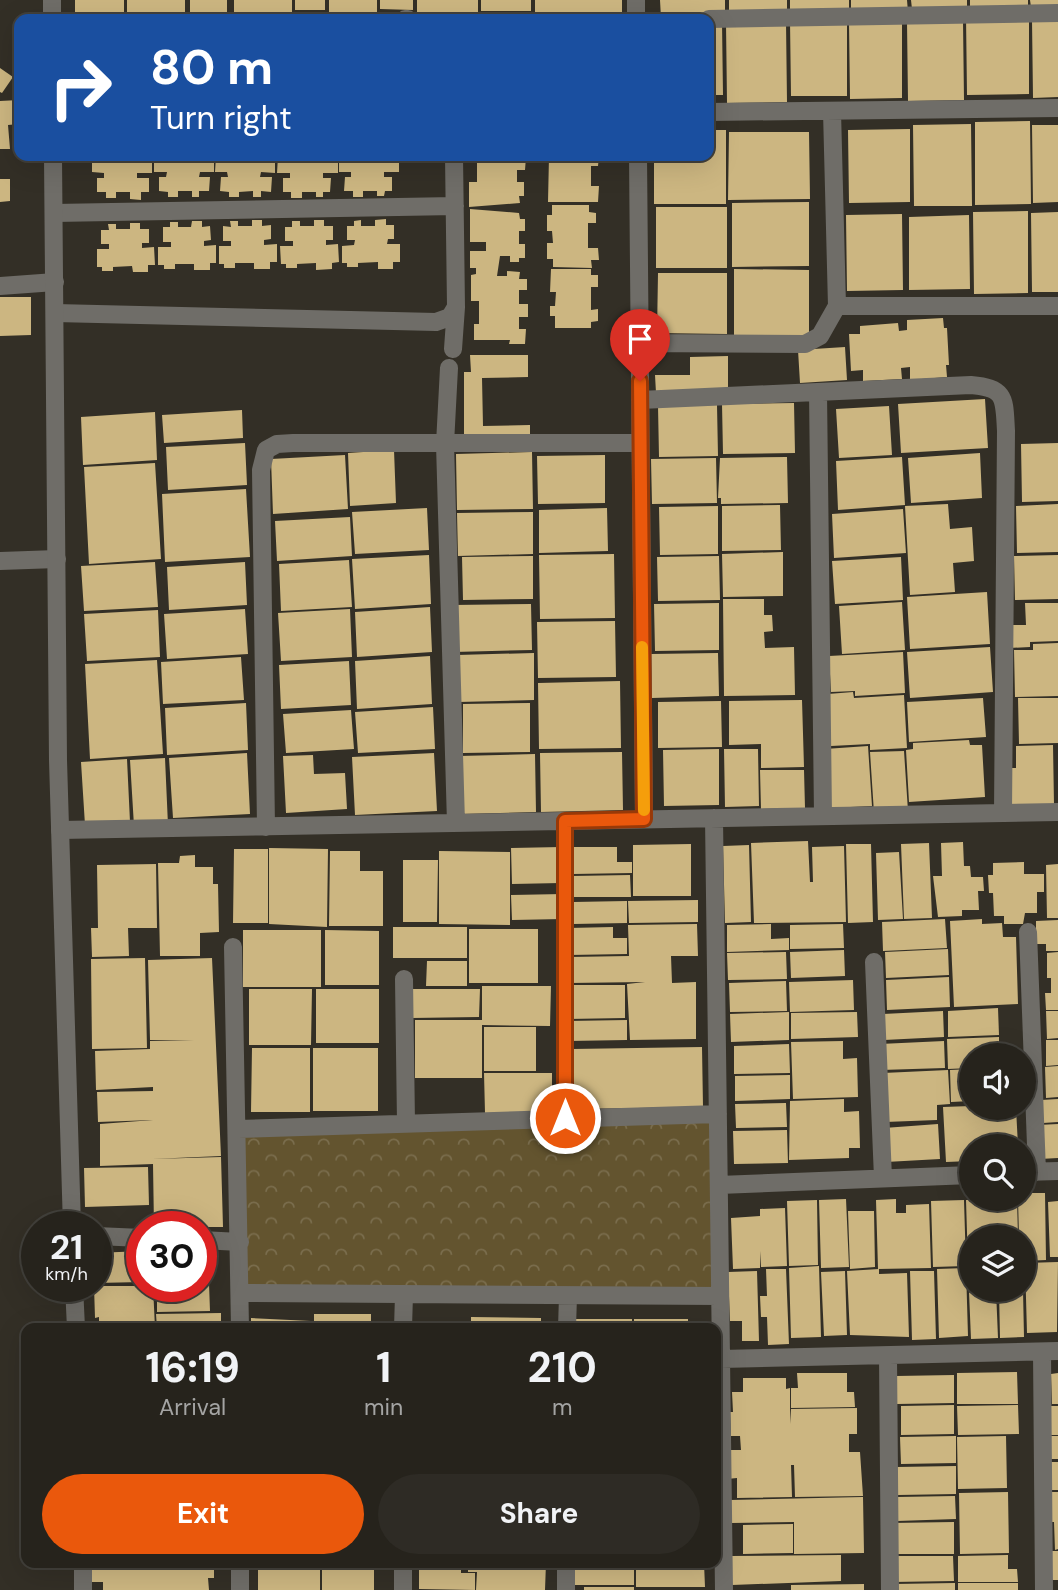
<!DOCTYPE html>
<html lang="en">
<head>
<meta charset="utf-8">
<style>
	body { margin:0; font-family:"DM Sans",sans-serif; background:#2e2b25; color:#f1f3f6; height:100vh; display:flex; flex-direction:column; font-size:26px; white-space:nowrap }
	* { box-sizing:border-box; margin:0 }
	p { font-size:23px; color:#a4a4a3 }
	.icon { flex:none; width:38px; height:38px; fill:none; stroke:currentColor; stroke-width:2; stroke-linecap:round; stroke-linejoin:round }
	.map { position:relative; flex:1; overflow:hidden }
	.details { position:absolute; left:21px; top:1323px; width:700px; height:245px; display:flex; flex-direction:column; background:#26231c; border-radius:14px; box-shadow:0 7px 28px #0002,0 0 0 2px #42403b }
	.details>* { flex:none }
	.top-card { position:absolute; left:14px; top:14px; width:700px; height:147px; border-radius:14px; box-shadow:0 7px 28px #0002,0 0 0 2px #42403b; background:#1a4fa0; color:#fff; overflow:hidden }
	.buttons { position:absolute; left:959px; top:1043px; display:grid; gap:14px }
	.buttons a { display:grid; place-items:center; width:77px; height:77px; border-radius:50%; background:#26231c; box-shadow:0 7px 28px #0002,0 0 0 2px #42403b; font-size:35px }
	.speed { position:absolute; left:21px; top:1211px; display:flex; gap:14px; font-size:35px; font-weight:700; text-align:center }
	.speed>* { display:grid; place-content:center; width:91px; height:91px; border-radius:50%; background:#26231c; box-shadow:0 7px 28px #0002,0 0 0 2px #42403b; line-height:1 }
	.speed small { font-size:18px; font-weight:400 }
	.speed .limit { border:10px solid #d22; background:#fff; color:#111 }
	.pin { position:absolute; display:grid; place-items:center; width:60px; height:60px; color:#fff; margin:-72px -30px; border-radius:50% 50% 50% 0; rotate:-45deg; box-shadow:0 0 7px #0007 }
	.pin .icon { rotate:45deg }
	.me { position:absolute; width:77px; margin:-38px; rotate:0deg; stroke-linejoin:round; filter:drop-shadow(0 0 5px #0008) }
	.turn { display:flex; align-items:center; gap:24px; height:147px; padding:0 21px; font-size:32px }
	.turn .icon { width:91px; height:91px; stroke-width:2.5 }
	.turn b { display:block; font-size:49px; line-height:60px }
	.eta { display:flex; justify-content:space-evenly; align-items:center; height:119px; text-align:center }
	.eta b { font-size:42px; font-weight:700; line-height:49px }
	.action { display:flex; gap:14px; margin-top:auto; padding:14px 21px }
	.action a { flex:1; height:80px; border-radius:42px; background:#ea580c; color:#fff; font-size:28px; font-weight:700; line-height:80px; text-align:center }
	.action a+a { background:#2e2b25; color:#f1f3f6 }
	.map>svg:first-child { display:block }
</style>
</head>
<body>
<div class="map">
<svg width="1058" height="1590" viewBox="0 0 1058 1590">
	<defs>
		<pattern id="park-crowns" width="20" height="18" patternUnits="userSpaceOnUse" patternTransform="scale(1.75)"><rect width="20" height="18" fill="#63542f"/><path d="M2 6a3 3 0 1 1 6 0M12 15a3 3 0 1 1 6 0" fill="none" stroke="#7a6d4d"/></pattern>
	</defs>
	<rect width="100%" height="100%" fill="#332f26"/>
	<path fill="url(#park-crowns)" d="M718 1114 720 1296 240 1293 238 1129Z"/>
	<path fill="#ccb681" d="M75 0H124V17L75 18Z
		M127 0H185V17H127Z
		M190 0H227V16L190 15Z
		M234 0H292V12L234 13Z
		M295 0H325V10H295Z
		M329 0H377V13L329 14Z
		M380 0H413V10L380 9Z
		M417 0H478V13H417Z
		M481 0H531V11H481Z
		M535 0H622V14L535 15Z
		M660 0H725V17L661 18Z
		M729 0H787V15L729 16Z
		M790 0H849V13L790 14Z
		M851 0H907L908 12H851Z
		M911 0H967V8L912 9Z
		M970 0H1028V8L970 9Z
		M1030 0H1058V7H1031Z
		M966 16H1029V94L967 95Z
		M847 20V96H791L790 21Z
		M1032 20H1058V97L1033 98Z
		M963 21 964 100 908 101 907 22Z
		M722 22 723 95H709V23Z
		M786 22 787 102 727 103 726 23Z
		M849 22H902V98L850 99Z
		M0 68 13 77 2 93 0 92Z
		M19 100V124L8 125 10 149H0V101Z
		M1030 121 1031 204 975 205V122Z
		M971 124 972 206H914L913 125Z
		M1032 125H1058V202L1033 203Z
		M910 129V202L849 203 848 130Z
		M709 130H726V204H654V156H709Z
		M729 132H809L810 199 728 200Z
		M92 156H152V173H137V178H149V192H141V200L130 199V192H116V198H106V192H97V178H104V173L92 172Z
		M154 156H214V172H200L199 177H210L209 191H199V197H192V191H178V197H168V192L159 191V177H166L167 172H154Z
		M216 156H275V173L261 172 260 177H272L271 192 261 191V197H253V191L239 192V197H229V192L220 191 221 177H228L227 172H215Z
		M278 156H338V173H323V178H331L330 192H323V197H316V192H302V198H291V192H283V178H290V173H277Z
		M339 156H399V172H384V177H392V191H385L384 196H377V191H363V197H353V191H344L345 177H351V172H339Z
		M477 156 526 157 525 170H517V182H524V196H519L520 203 469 207V182H477Z
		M549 156H599L598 166H591V186H599L598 202H548Z
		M0 179H10V201L0 202Z
		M809 202V266L732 267V203Z
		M552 205H589V212L596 213V223H588V248H598L599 260H591L592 268 553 267V259H547V243H553L552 231H547V215H552Z
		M656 207H727V268H656Z
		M470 209 519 213 520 219H525V231H519V244H525V258H519V262H510V256H500L497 276H507V271L520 272 519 279H527V290H519V304H528V317H519V329H526L525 344H509L510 340H474V324H479V301H471V275L476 274V268H470V251H486V242H470Z
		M1028 211V293L974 294 973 212Z
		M1058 212V292H1032L1031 213Z
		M902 214 903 290 847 291 846 215Z
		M969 215 970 289 909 290V217Z
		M386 219V225H394V239H388L387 244H400V262H393V269H378V262L358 263V267H347V263H342V246L354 245 355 240H347V226H354V221L361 220V226H375V220Z
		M252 220H262V226L271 225V239L264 240V245L277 244V262H270V269H254V263H235V268H224V264H219V246H231V241H223V226L231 227 230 221H238V226H252Z
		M314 220H324V226H333V240H326V245L338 244 339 262 332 263V269L316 270V263L297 264V268H286V264H281L280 246H293V241H285V227H292V221H300V226H314Z
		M192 221H202V227L210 226 211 240 204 241V246L216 245V263H210V270H194V264H175V269H164V265H158V247H171V242H163V227H170V222H178V227H191Z
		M130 223H140V229H149V243H142V248L154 247 155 265H148V272H133L132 266 113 267V271H102V267H97V249H109V244H101V230H109L108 224H116V229H130Z
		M551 269H591V275H598V287H591V310L598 309V321L591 322V328H555V316H550V306H555L556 292H550Z
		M734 269 809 270V335L734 336Z
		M658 273H727V334L657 333Z
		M0 297H31V335L0 336Z
		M943 318 944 328H947L949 365H946L947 377 910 380V367L901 368 902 379 863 381V370L851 371 849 334H860V326L898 323 899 331 907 330V320Z
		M845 347 847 380 800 383 798 350Z
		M470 355H528V377L482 378 483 426 530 425V435L464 436V372H471Z
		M728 356V392L656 393 655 375H690V357Z
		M985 399 988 448 901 453 898 404Z
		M794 403 795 453 723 454 722 404Z
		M717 405 718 456 659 457 658 406Z
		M889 406 892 455 839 458 836 409Z
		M242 410 243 438 164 443 162 415Z
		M155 412 157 460 83 465 81 417Z
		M245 443 247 485 168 490 166 447Z
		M1058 443V501L1022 502 1021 444Z
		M394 450 396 503 350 506 348 453Z
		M532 452 533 509 457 510 456 454Z
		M980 453 982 498 911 503 908 458Z
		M345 455 348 509 273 514 271 459Z
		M605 455V503L538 504 537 456Z
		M787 457 788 503 721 504V498H718L720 458Z
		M902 457 905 505 838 510 836 461Z
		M716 458 717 503 652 504 651 459Z
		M155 463 161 559 89 564 84 467Z
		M246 489 250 557 165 562 162 494Z
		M948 504 950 529 972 527 974 561 953 563 955 592 910 595 905 506Z
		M1058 504V552L1017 553 1016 506Z
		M780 505 781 550 722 551V506Z
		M718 506V554L660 555 659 507Z
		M427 508 429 550 355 554 352 512Z
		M607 508 608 551 539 553V510Z
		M903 509 906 553 834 558 832 514Z
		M533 512V554L458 556 457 513Z
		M350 517 352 556 277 561 275 521Z
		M783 552V596L723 597 722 554Z
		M614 554 615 618 540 619 539 555Z
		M429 555 431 604 355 609 352 559Z
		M1058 555V599L1015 600 1014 556Z
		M533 556V599L463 600 462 557Z
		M719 556 720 600 658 601 657 557Z
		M901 557 903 600 835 604 832 561Z
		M349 560 352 607 281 611 279 564Z
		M155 562 158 607 84 611 81 566Z
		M245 562 247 605 169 610 167 567Z
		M987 592 990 644 910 649 907 597Z
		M723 599H764V615H772L773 631 764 632 765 648 794 647 795 695 724 696Z
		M902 602 905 650 842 654 839 606Z
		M719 603V650L655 651 654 604Z
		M1025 603H1058V641L1030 642V647L1009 648V625H1026Z
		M531 604 532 650 454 652 453 605Z
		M430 607 432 652 357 657 355 612Z
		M245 609 248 654 167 659 164 614Z
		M350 609 352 657 281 661 278 613Z
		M158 610 160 657 87 661 84 614Z
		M615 621 616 677 538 678 537 622Z
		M1058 643V696L1015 697 1014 650H1033V644Z
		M990 647 993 692 910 698 907 652Z
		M903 652 905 693 855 696V691L831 692 829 656Z
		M534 653V700L458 702 457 655Z
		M718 653 719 696 652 698 651 654Z
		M430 656 432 704 357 709 355 661Z
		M241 657 244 700 163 704 161 662Z
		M157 660 163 754 90 759 85 664Z
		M349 661 351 705 281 709 279 665Z
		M620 681 621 748 539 749 538 683Z
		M853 692 854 698 904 695 907 748 870 750V744L831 746 828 694Z
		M983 698 986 737 909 742 907 702Z
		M1018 698H1058V743L1019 744Z
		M802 700 804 767 761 768V744L729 745V701Z
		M721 701 722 747 658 748V702Z
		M246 703 248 750 167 755 165 708Z
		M530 703V752L463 753V704Z
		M433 707 435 749 358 753 355 712Z
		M351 710 354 749 286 753 283 714Z
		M969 740 970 745H982L985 797 909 802 906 750 913 749V743Z
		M1053 745 1054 804 1011 805 1010 768H1016V746Z
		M868 746 872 806 829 808 825 749Z
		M719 749V805L664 806 663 750Z
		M724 749H758L759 806 725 807Z
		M904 751 908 811 874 813 870 752Z
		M622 752 623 810 541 812 540 753Z
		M247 753 250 814 173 818 169 758Z
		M434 753 437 811 355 815 352 757Z
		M535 754 536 812 459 814V756Z
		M313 755 314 774 345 773 347 809 286 813 283 756Z
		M165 758 168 825 134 826 130 760Z
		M127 759 130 822 85 825 81 762Z
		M760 770H804L805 808 761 809Z
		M808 841 810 882H813L812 847 844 846 846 922 754 923 751 843Z
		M963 842 964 866H970L971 877H983L984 891H978L979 910H962V916L938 917 933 876H942L941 843Z
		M929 843 932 918 904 919 901 844Z
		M691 844V896H633V845Z
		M846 844H871L873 922 848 923Z
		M749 845 751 922 725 923 723 846Z
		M561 847V883L512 884 511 848Z
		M573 847H617V862H632V873L573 874Z
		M269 848 328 849 327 927 269 924Z
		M234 849H268V923H233Z
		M330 851H360V871H383V926H329Z
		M439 851 510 852V925L439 924Z
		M899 852 903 919 878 920 876 853Z
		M195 855V867H213V884H218L219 932 200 933V956H160L158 863H179L180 856Z
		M403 860H438L437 922H403Z
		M1024 862V874H1044V892H1037V913H1025L1023 924H1004V916H994L993 893H989L988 875H993V863Z
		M156 864 157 928H128L129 956 92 957 91 928H98L97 865Z
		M1058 864V918H1047L1046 865Z
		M630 875 631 897H572V876Z
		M563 894V919L512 920 511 895Z
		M698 900V922L629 923 628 901Z
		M627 901V923L573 924V902Z
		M945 919 947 948 883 951 882 922Z
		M982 919V924L1002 923 1003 937H1016L1018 1004 954 1007 950 921Z
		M1058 920V951H1046V944H1036V921Z
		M697 924 698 956H671L672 983 696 982V1039L630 1040 627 984 645 982 569 983V957L629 956 628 925Z
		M771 924V939L789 938V950L727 952V925Z
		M843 924 844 948 790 949V925Z
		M393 927H467V958H393Z
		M613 927V938H627V954L569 955 568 928Z
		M469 929H538V983H469Z
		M243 930H321V987H243Z
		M325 930 379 931V985H325Z
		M948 949 949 975 886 978 885 952Z
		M844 950 845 976 791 978 790 952Z
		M786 952 787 979 728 980 727 953Z
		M1058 952V1010H1046L1045 993H1051V978H1047V953Z
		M145 958 147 1048 92 1049 91 959Z
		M212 958 221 1156 152 1159 221 1157 223 1227H154L153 1164 100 1166V1124L153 1120 98 1122 97 1092 153 1091V1087L96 1090 95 1051 150 1049V1041L194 1040H150L148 960Z
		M427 961H467V986H426Z
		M949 977 950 1007 887 1010 886 980Z
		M853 980 854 1010 790 1012 789 982Z
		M786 981 787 1011 730 1012 729 983Z
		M567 985H625V1018L568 1019Z
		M482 986H551L550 1026 482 1025V1078H415V1020H482Z
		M249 989H312L311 1045H249Z
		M316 989H379V1043H316Z
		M412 989H480L479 1017 412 1018Z
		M998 1008 999 1035 948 1037V1011Z
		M943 1011 944 1037 884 1040 883 1014Z
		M1046 1011H1058V1038L1047 1039Z
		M789 1012V1040L731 1042 730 1014Z
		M857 1012 858 1037 791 1039V1013Z
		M627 1020V1040L568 1041 567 1021Z
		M484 1027H536V1071H484Z
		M999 1037V1055H971V1068L948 1069 947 1039Z
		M1046 1040H1058V1065L1046 1066Z
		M843 1041V1059L857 1058 858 1097 793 1099 791 1042Z
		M944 1041 945 1068 881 1070 880 1044Z
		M789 1044 790 1073 734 1074V1046Z
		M702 1047 703 1107 573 1109 572 1049Z
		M252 1048H310V1112H251Z
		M313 1048H378V1111H313Z
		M1058 1066V1097L1046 1098 1045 1067Z
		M971 1069V1101L951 1102 950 1070Z
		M948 1070 950 1104 937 1105V1120L885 1122 883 1073Z
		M484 1073H552V1112L485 1113Z
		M790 1075V1099L735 1101V1076Z
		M844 1099V1112L859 1111 860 1148H849V1158L789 1160 790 1101Z
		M1058 1099V1122L1043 1123 1041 1100Z
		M786 1103 787 1127 736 1128 735 1104Z
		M971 1106 1016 1108 1018 1146H971V1161L946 1162 943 1107Z
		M938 1124 940 1159 886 1162 884 1128Z
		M1058 1124V1158L1040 1159 1038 1125Z
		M787 1130 788 1163 734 1164 733 1131Z
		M148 1167 149 1205 85 1207 84 1168Z
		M1024 1193H1045L1046 1260 1024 1261V1237H1019L1018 1199H1024Z
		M846 1199 849 1267 821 1268 819 1200Z
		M896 1199V1213H906V1205L929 1204 931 1268 878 1269 876 1200Z
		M1017 1199 1018 1237H971V1265H968L966 1200Z
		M817 1200 818 1265 789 1266 787 1201Z
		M964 1200 966 1266 933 1267 931 1201Z
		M1058 1201V1257H1050L1048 1202Z
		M785 1208 787 1266 761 1267 760 1251V1268L733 1269 731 1218 760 1216V1209Z
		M848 1211H874L875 1267 850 1269Z
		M142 1251V1282L96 1283V1253Z
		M201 1255H208L210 1311 157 1312V1286H201Z
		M1058 1262 1057 1332 1027 1333 1025 1263Z
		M819 1266 821 1337 791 1338 789 1268Z
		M971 1267V1290H996L998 1338 971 1339 968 1268Z
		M966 1268 968 1336 939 1338 937 1269Z
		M766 1269H786L789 1344 768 1345 767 1317H761L760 1296H767Z
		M879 1269V1274L907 1273 909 1337 850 1335 847 1271Z
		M757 1271 759 1341H742V1321H730L728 1272Z
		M845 1271 847 1335 824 1336 821 1272Z
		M910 1271H934L936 1339 912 1340Z
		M94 1286H153L155 1328H99V1317L95 1318Z
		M999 1290H1023L1024 1337 1000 1338Z
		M221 1313V1328H157L156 1314Z
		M314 1314H371V1328H314Z
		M471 1317 541 1318V1328H471Z
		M251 1318 311 1321V1328H251Z
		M572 1319H632V1328H572Z
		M634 1319H688V1328H634Z
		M417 1322H470V1328H417Z
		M1017 1372 1018 1404H957V1373Z
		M797 1373H847V1392H854L855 1407 791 1408V1388H798Z
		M1058 1373V1404H1052L1051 1374Z
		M954 1375V1403L897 1404 896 1376Z
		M743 1378H786V1389L790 1388V1424L791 1409 857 1408V1434H849V1452H860L863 1496 795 1497 794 1465H791L792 1497 737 1498V1478L727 1479V1450H741L740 1436H731L730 1412H733L732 1392H743Z
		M954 1405V1434L901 1435V1406Z
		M1018 1405 1019 1434 958 1435 957 1406Z
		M1049 1406H1058V1435H1050Z
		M956 1436V1463L901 1464 900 1437Z
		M1006 1436 1007 1488 958 1489 957 1437Z
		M1051 1436H1058V1459H1051Z
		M1051 1462H1058V1490H1052Z
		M956 1466V1494L898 1495 897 1467Z
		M1008 1492 1009 1553 960 1554 959 1493Z
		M1047 1492H1058V1549L1055 1550 1054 1522H1048Z
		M955 1496 956 1519 897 1521V1497Z
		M863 1497 864 1553 794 1554V1505V1522L731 1523 730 1500Z
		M954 1522V1554H891V1523Z
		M793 1524V1553L743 1554V1525Z
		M1048 1551H1058V1580H1049Z
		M841 1555V1581L732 1585 731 1556Z
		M1008 1555V1569H1017L1018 1582H958V1556Z
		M892 1556H953L954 1581 892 1582Z
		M91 1563H214V1578H208L209 1590H103V1582H91Z
		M259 1563H314V1566H259Z
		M322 1563H374V1590H322Z
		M419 1563H461V1573H475V1590L419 1589Z
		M468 1563H546L545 1590H476L477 1572H468Z
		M575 1563H634V1585H575Z
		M636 1563H704L705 1587H636Z
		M258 1568H320V1590H258Z
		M955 1583V1590H895L894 1584Z
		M958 1583H1018V1590H958Z
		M864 1584V1590H791V1585Z
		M584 1587H634V1590H584Z"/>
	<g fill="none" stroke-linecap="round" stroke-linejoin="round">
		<path stroke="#6f6d68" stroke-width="18" d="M636 0V19
			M405 19H408
			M709 19 1058 13
			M709 112 1058 108
			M638 156 644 819
			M54 213 455 206
			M0 286 55 282
			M837 306H1058
			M55 313 436 322 450 317 456 307 454 156
			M639 343 805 344 820 336 837 306 832 111
			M453 349 456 307
			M449 368 445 444 456 823
			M818 392 823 816
			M640 400 971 385C1007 388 1004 399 1006 431L1003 813
			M0 561 57 559
			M714 818 724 1590
			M266 827 261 470 266 450 277 444 293 443H640
			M60 830 1058 812
			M1028 932 1037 1172
			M233 947 240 1328
			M874 962 883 1178
			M404 979 406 1123
			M565 1118V821
			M238 1129 718 1114
			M1024 1172 1058 1171
			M719 1185 971 1175
			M96 1236 142 1238
			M201 1240 240 1242
			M240 1293 720 1296
			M403 1328 404 1295
			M567 1328 568 1296
			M1042 1352 1044 1590
			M888 1357 890 1590
			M721 1359 1058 1351
			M240 1590V1563
			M403 1590V1563
			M566 1590V1563"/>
		<path stroke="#6f6d68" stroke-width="18" d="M52 0V19
			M53 156 58 760 72 1227
			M74 1286 76 1328
			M83 1563V1590"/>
	</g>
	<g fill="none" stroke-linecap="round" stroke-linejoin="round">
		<g stroke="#983908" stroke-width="18">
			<path id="route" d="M565 1118V821L644 819 640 381"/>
		</g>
		<use href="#route" stroke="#ea580c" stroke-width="12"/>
		<path stroke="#f59e0b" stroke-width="12" d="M642 647 644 810"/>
	</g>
</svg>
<div class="buttons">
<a><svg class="icon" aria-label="sound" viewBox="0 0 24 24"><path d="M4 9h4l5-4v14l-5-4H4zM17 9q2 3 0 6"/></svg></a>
<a><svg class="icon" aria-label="search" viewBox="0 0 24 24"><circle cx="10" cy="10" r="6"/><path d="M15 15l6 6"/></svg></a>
<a><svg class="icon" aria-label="layers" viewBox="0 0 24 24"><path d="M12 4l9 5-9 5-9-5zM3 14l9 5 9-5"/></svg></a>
</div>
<div class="speed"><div>21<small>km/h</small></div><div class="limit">30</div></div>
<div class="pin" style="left:640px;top:381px;background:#d93025"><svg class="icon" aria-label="arrive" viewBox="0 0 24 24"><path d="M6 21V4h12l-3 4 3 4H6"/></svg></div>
<svg class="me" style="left:565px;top:1118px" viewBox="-20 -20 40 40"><circle r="17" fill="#ea580c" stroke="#fff" stroke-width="3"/><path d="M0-11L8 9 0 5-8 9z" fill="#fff"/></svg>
<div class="top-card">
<div class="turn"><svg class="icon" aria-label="right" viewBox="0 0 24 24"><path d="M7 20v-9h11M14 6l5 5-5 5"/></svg><div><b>80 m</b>Turn right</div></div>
</div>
<section class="details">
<div class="eta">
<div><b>16:19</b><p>Arrival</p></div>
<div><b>1</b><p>min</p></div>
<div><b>210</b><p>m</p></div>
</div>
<div class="action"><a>Exit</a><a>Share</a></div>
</section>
</div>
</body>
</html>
